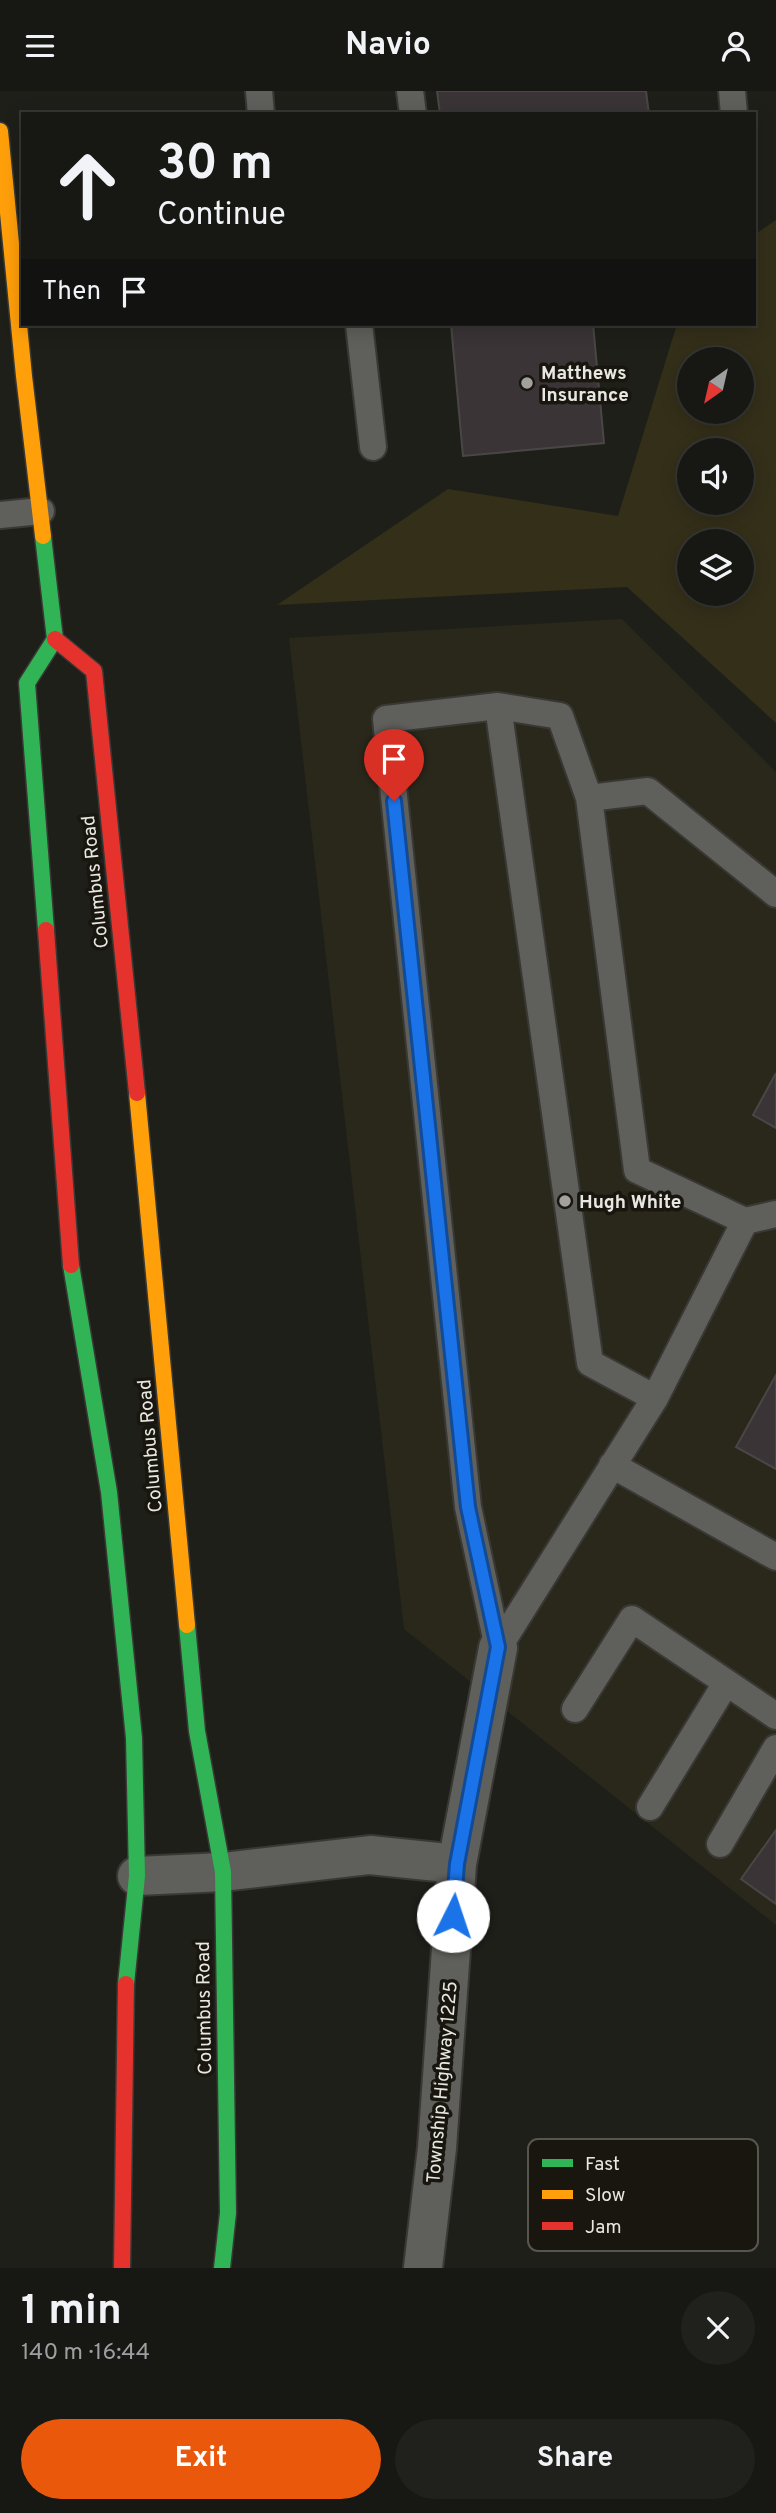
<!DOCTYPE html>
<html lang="en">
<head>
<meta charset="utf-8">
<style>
	body { margin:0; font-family:Overpass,sans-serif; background:#20201d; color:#f1f3f6; height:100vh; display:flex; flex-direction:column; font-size:26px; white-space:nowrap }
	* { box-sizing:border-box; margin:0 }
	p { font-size:23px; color:#9e9fa0 }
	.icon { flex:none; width:38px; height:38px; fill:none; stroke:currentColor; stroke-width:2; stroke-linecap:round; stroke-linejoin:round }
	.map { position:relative; height:2177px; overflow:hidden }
	.sheet { display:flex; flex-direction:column; background:#171714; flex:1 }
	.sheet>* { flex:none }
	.hud { position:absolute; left:21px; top:21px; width:735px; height:214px; border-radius:0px; box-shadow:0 4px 18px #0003,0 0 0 2px #363634; background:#171714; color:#f1f3f6; overflow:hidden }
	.needle { width:46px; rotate:214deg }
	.fabs { position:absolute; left:677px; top:256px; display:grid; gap:14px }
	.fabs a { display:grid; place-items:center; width:77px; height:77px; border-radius:50%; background:#171714; box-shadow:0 4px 18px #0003,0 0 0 2px #363634; font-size:35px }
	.pin { position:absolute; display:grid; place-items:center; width:60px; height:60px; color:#fff; margin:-72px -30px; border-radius:50% 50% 50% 0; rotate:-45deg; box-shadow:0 0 7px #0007 }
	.pin .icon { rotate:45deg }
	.me { position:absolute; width:77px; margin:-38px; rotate:4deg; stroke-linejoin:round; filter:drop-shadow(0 0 5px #0008) }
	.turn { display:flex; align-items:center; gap:24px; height:147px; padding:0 21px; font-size:32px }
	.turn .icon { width:91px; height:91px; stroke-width:2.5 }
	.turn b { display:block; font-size:49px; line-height:60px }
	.then { display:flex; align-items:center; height:66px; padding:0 21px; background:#0003; gap:14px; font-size:26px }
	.round { display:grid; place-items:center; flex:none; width:74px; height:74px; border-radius:37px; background:#20201d }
	.head { display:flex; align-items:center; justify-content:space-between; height:119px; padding:0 21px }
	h1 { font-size:42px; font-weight:700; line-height:52px }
	.cta { display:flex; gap:14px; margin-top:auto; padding:14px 21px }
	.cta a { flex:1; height:80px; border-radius:42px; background:#ea580c; color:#fff; font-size:28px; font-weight:700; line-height:80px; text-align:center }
	.cta a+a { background:#20201d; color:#f1f3f6 }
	header { display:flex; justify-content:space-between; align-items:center; height:91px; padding:0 21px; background:#171714; font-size:32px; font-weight:700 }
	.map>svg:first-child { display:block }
</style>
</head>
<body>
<header><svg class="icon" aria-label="menu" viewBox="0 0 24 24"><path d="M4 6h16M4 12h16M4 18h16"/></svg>Navio<svg class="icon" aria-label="person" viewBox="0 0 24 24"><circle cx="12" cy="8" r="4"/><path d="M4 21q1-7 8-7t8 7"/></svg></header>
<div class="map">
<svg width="776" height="2177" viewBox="0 0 776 2177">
	<rect width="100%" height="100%" fill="#1f1f1a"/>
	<path fill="#2a281b" d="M622 528 776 681V1834L404 1538 289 547Z"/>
	<path fill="#342f19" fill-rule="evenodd" d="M776 129V632L627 496 277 514 448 398 618 425 677 233H754V144ZM690 268H742V320H690ZM690 359H742V411H690ZM690 450H742V502H690Z"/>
	<path fill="#3b3437" stroke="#484746" stroke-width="2" d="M437 0H646L649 23H440Z
		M451 233H593L604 352 463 365Z
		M776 982V1037L753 1024Z
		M776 1284V1378L736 1356Z
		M776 1739V1813L741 1788Z"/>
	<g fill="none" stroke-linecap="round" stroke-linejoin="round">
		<g stroke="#393835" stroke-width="30">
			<path id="lane" d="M259 0 261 23
				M410 0 413 23
				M732 0 734 23
				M359 233 373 356
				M0 424 41 420
				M498 615 560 625 589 707 637 1079 745 1130 776 1123
				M589 707 648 700 776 803
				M612 1374 776 1466
				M498 1557 468 1416 386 628 498 615 590 1272 655 1307
				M498 1557 655 1307 745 1130
				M575 1618 632 1528 776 1625
				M650 1716 726 1592
				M720 1753 776 1657"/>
		</g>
		<g stroke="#393835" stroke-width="42">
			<path id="street" d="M137 1785 223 1781 370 1764 457 1773
				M423 2177 437 2057 457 1773 498 1557"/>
		</g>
		<g stroke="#393835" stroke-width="19">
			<path id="fast" d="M43 445 55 548 27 592 46 839
				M71 1174 109 1401 134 1647 137 1785 126 1893
				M187 1534 197 1640 223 1781 228 2122 222 2177"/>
		</g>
		<g stroke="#393835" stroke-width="19">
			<path id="slow" d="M0 40 24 285 43 445
				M137 1002 187 1534"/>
		</g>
		<g stroke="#393835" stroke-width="19">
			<path id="jam" d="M55 548 94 580 137 1002
				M46 839 71 1174
				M122 2177 126 1893"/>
		</g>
		<use href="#lane" stroke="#5f5f5b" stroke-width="26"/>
		<use href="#street" stroke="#5f5f5b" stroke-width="38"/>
		<use href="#fast" stroke="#30b455" stroke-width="16"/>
		<use href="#slow" stroke="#ff9f0a" stroke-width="16"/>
		<use href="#jam" stroke="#e5322d" stroke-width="16"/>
	</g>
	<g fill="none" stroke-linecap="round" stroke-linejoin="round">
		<g stroke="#114b97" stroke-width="18">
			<path id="route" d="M394 710 468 1416 498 1556 457 1773 453 1825"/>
		</g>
		<use href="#route" stroke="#1a73e8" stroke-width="12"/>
	</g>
	<g fill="#a2a19b" stroke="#18160f" stroke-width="2.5">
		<circle cx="527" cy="292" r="7"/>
		<circle cx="565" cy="1110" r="7"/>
	</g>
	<g text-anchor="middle" stroke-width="7" stroke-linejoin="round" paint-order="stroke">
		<g font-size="19" font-weight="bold" fill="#e8e7e1" stroke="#18160f" text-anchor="start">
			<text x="541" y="288">Matthews<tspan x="541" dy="22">Insurance</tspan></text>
			<text x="579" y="1117">Hugh White</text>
		</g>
		<g font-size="19" fill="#e8e7e1" stroke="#18160f">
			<text transform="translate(94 791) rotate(-96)" y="7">Columbus Road</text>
			<text transform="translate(149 1355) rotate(-95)" y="7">Columbus Road</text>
			<text transform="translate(203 1917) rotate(-91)" y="7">Columbus Road</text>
			<text transform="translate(441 1991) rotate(-85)" y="7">Township Highway 1225</text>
		</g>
	</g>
	<rect x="528" y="2048" width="230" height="112" rx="10" fill="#18160f" stroke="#56554e" stroke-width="2"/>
	<rect x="542" y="2068" width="31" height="8" fill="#30b455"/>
	<rect x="542" y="2099" width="31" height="9" fill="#ff9f0a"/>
	<rect x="542" y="2131" width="31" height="8" fill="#e5322d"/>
	<g font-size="19" fill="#e8e7e1">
		<text x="585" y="2079">Fast</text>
		<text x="585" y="2110">Slow</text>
		<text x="585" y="2142">Jam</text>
	</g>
</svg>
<div class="fabs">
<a><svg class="needle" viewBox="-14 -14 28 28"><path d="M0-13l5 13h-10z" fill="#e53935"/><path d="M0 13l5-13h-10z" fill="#9e9fa0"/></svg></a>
<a><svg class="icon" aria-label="sound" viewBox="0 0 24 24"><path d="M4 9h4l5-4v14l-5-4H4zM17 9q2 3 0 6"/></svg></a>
<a><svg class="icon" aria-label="layers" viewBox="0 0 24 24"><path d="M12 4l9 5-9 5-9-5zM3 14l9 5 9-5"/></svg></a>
</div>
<div class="pin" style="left:394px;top:710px;background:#d93025"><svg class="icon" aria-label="arrive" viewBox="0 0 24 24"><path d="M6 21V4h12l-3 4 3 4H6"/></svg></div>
<svg class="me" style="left:453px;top:1825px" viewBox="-20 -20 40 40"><circle r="19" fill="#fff"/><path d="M0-13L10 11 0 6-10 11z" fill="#1a73e8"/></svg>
<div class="hud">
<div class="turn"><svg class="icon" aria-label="ahead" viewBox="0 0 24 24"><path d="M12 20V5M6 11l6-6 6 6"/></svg><div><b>30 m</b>Continue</div></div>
<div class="then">Then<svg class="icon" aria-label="arrive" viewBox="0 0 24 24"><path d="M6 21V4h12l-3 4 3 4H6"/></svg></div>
</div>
</div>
<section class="sheet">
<div class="head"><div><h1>1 min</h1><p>140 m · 16:44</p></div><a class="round"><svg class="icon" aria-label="close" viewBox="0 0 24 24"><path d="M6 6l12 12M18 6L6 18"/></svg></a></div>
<div class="cta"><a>Exit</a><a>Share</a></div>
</section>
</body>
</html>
